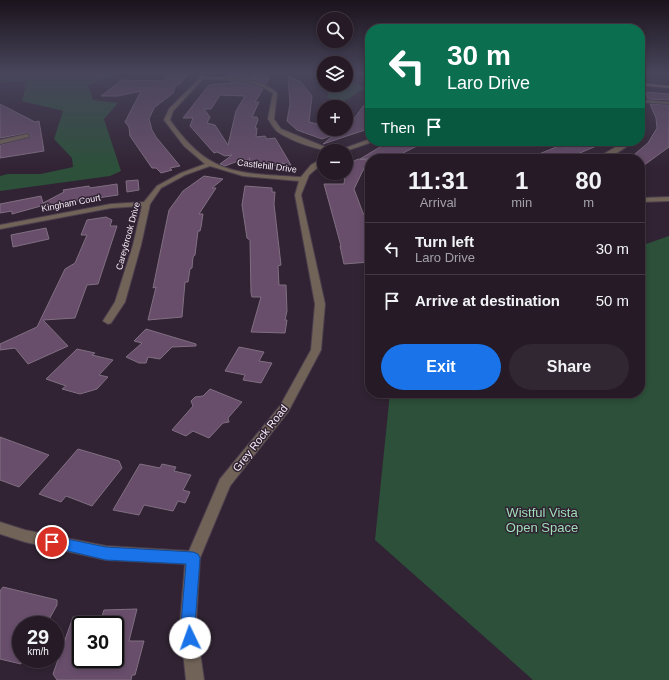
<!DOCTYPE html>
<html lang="en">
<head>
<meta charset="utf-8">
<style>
	body { margin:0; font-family:Helvetica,sans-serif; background:#312732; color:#f1f3f6; height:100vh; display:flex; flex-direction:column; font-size:15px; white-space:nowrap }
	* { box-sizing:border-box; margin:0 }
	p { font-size:13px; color:#a3a1a7 }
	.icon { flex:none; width:22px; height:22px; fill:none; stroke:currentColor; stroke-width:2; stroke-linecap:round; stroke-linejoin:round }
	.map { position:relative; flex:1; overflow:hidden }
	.drawer { position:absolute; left:365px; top:154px; width:280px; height:244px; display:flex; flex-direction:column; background:#251a26; border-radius:16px; box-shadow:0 2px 6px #0003,0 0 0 1px #423843 }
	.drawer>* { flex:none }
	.guide { position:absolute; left:365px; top:24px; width:280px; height:122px; border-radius:16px; box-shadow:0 2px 6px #0003,0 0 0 1px #423843; background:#0b6e4f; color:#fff; overflow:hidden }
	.controls { position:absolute; left:317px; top:12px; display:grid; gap:8px }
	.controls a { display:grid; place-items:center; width:36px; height:36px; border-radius:50%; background:#251a26; box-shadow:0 2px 6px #0003,0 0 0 1px #423843; font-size:20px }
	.speed { position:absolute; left:12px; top:616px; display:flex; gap:8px; font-size:20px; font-weight:700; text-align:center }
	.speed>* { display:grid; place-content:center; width:52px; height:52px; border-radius:50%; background:#251a26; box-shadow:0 2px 6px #0003,0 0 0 1px #423843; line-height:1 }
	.speed small { font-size:10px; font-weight:400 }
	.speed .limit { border:2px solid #111; border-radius:6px; background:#fff; color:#111 }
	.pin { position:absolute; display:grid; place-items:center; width:34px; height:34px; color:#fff; margin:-17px; border:2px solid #fff; border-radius:50%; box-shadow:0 1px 4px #0007 }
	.me { position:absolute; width:44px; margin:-22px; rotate:357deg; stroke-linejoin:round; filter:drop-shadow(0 0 3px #0008) }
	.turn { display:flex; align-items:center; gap:14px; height:84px; padding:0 16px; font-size:18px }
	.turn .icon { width:52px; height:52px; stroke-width:2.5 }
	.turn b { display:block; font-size:28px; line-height:34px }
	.then { display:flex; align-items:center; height:38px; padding:0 16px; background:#0003; gap:8px; font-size:15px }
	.eta { display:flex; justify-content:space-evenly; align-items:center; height:68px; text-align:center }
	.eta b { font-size:24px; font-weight:600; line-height:28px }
	.button { display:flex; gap:8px; margin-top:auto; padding:8px 16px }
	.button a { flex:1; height:46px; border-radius:24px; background:#1a73e8; color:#fff; font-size:16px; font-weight:600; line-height:46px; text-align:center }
	.button a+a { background:#312732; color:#f1f3f6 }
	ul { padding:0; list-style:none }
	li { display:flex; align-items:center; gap:12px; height:52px; padding:0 16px; border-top:1px solid #423843 }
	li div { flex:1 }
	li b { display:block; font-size:15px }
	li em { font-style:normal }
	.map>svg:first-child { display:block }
</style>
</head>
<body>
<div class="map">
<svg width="669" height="680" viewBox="0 0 669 680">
	<rect width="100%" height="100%" fill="#312333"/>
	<path fill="#2c503a" d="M0 73H120L88 85 93 100 118 103 104 119 121 171 110 176 0 191V176L8 174H41L73 167 72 158 54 139 63 111 22 101 27 81 0 82Z
		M301 73H324V85H346V73H348L352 81 365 88 343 102 327 98 330 90 319 82 316 75Z
		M669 236V680H533L375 540 390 393H640V243L643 245Z"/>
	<path fill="#684e6b" stroke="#806f82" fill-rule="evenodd" d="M168 73H189L179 85H176L173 93 154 108 149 119 152 130 156 137 180 166 170 168 172 170 161 173 156 168H152L130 136 129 127 125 122 141 91 118 96H101L122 80 164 81Z
		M225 73H242L244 77 271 73 266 84 253 79 227 76Z
		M288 76 301 82 312 96 309 122 321 125 333 135 322 139 297 130 287 121 290 104Z
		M231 82 248 84 263 89 255 102H259L252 117H257L258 120 255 128H257L256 137 265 136 267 139 275 138 291 165 281 163 278 166 249 161 250 158 243 163 238 161 225 166 220 164 232 155 225 156 217 152 214 153 190 126 193 118H183L209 85 232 83ZM220 95 245 96 236 111 228 145 215 125 207 123 210 117 204 109H211Z
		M645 92 669 94V100L648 99Z
		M370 97V126L365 130 323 144 341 129H346V125L353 120Z
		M0 104 35 122 39 121 44 151 0 158V145L30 137V134L27 133 0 138Z
		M650 104 669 105V147L640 168V159H629L648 143 657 128 656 118Z
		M390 141H427L391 159H360Z
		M582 141H608L566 159H527L561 145 567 147Z
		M358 159 368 160 354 189 363 213 370 222V230H368L365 240 370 252V262L344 264 340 246H341L324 184H344L346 165Z
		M204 176 223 179 212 188H216L199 214H203L201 227 200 231H198L195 255 193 257 192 268 190 269 188 282H185L182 317 148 320 156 287 153 288 169 210 183 191Z
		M138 180 139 190 127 192 126 181Z
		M117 184 118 195 41 206 12 214V211L0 213V204L41 196 43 203 64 192 63 190 89 186 90 188Z
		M245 186 272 188V192H275L274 204 281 265 278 266 279 285H286L287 311 285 320H287L285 333 251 332 261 297H252L251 293 250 240 247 238 242 205Z
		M106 217 112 220 110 226H117L98 284 87 285 75 318 43 320 68 346 28 364 15 348 0 350V344L37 327 65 269 75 263 87 235H81L87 220Z
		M46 228 49 239 13 247 11 235Z
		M146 329 196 344V346L172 347 160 359 148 357 146 363H139L126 357 142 343 134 341Z
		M239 347 264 352 259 361 272 363 261 383 243 380 245 375 225 371Z
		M77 349 95 353 92 355 113 360 99 375 108 377 97 389 80 394 62 389 66 386 46 379Z
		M210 389 242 402 228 418 229 422 223 423 209 438 193 431 186 436 172 430 193 406 191 401 195 397 203 396Z
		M0 437 49 455 19 487 0 480Z
		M78 449 119 461 122 468 92 506 66 496 61 502 39 494Z
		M140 464 160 468 162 464 176 467 174 471 191 475 183 490 190 492 185 503 178 501 173 511 144 505 139 515 113 510Z
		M3 587 57 600V605L46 625H21V664L0 659V591Z
		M137 609 129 641H144L135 675H132L131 680H57L53 674 73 617H81V659H115V625H99L104 610Z"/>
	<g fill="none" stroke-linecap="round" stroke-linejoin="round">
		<g stroke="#4c3f4e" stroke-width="2">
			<path id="minor" d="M201 73H205L204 77C228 77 259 76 277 93L274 119 281 129 335 151C319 151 291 141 278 132 274 129 271 123 268 119L273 93C252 79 227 80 203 79L173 111 170 120C209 176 238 173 301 177L311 165 324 157V162L309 175 301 195 325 304 321 350 288 412 230 486 200 558 196 624 204 680H186L180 624 185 564 106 560 25 542 0 534V522L25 530 106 546 189 551 220 479 280 406 311 350 315 304 295 195 299 181 243 176 210 166 185 175 161 188 150 204 141 245 125 302 111 323 108 324 103 321 115 302 133 245 142 206 111 208 0 229V225L111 204 144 202 157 186 181 173 205 164 184 146 164 120 169 109 200 78Z
				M640 100 669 102V104L640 102Z
				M640 115 643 117V123L640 125Z
				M27 134 29 135V137L0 144V140Z
				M370 139V141H373L372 142 346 151H337Z
				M626 141H633C624 150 608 159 595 159Z
				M669 197V201L640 202V198Z"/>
		</g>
		<g stroke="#4c3f4e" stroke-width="2">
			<path id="secondary" d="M640 83 669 86V88L640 85Z"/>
		</g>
		<use href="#minor" fill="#716357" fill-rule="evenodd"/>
		<use href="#secondary" fill="#998470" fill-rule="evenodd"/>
	</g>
	<linearGradient id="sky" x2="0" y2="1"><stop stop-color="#1b131c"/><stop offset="0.43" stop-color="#48455b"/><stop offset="1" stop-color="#48455b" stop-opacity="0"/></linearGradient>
	<rect width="669" height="169" fill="url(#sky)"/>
	<path fill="#1a73e8" stroke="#114b97" d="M52 536 106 547 193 552 198 554 200 558 195 624 197 638 195 643 190 645 184 643 181 624 186 564 106 560 47 546 45 542 47 538Z"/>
	<g text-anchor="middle" stroke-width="3" stroke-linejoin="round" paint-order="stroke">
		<g font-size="9" fill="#f5ebf6" stroke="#312333">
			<text transform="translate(267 166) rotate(7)" y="3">Castlehill Drive</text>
			<text transform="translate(71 203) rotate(-11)" y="3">Kingham Court</text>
			<text transform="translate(128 236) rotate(-75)" y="3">Careybrook Drive</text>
		</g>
		<g font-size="11" fill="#f5ebf6" stroke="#312333">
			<text transform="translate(260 438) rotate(-52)" y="4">Grey Rock Road</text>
		</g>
		<g font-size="13" fill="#9fdfb6" stroke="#312333">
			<text x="542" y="517">Wistful Vista<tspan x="542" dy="15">Open Space</tspan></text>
		</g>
	</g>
</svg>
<div class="controls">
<a><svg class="icon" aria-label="search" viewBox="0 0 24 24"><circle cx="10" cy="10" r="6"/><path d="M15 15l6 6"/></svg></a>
<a><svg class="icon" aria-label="layers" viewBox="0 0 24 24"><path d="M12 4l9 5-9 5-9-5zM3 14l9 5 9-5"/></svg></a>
<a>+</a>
<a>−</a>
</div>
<div class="speed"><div>29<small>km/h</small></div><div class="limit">30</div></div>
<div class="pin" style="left:52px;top:542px;background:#d93025"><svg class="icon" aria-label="arrive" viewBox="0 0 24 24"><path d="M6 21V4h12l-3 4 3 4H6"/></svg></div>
<svg class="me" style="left:190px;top:638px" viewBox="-20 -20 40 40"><circle r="19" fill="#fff"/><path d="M0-13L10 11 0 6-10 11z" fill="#1a73e8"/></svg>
<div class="guide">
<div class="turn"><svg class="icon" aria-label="left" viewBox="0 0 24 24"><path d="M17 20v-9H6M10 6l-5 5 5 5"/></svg><div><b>30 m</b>Laro Drive</div></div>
<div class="then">Then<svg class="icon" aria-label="arrive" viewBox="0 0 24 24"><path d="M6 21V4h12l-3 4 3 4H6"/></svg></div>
</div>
<section class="drawer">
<div class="eta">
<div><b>11:31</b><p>Arrival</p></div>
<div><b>1</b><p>min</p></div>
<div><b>80</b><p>m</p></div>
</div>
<ul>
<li><svg class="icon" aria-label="left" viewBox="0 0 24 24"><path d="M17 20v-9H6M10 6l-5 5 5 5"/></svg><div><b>Turn left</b><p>Laro Drive</p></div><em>30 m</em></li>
<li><svg class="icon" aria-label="arrive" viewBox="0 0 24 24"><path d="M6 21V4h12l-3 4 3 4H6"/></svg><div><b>Arrive at destination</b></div><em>50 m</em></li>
</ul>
<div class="button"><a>Exit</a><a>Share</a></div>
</section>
</div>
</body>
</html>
